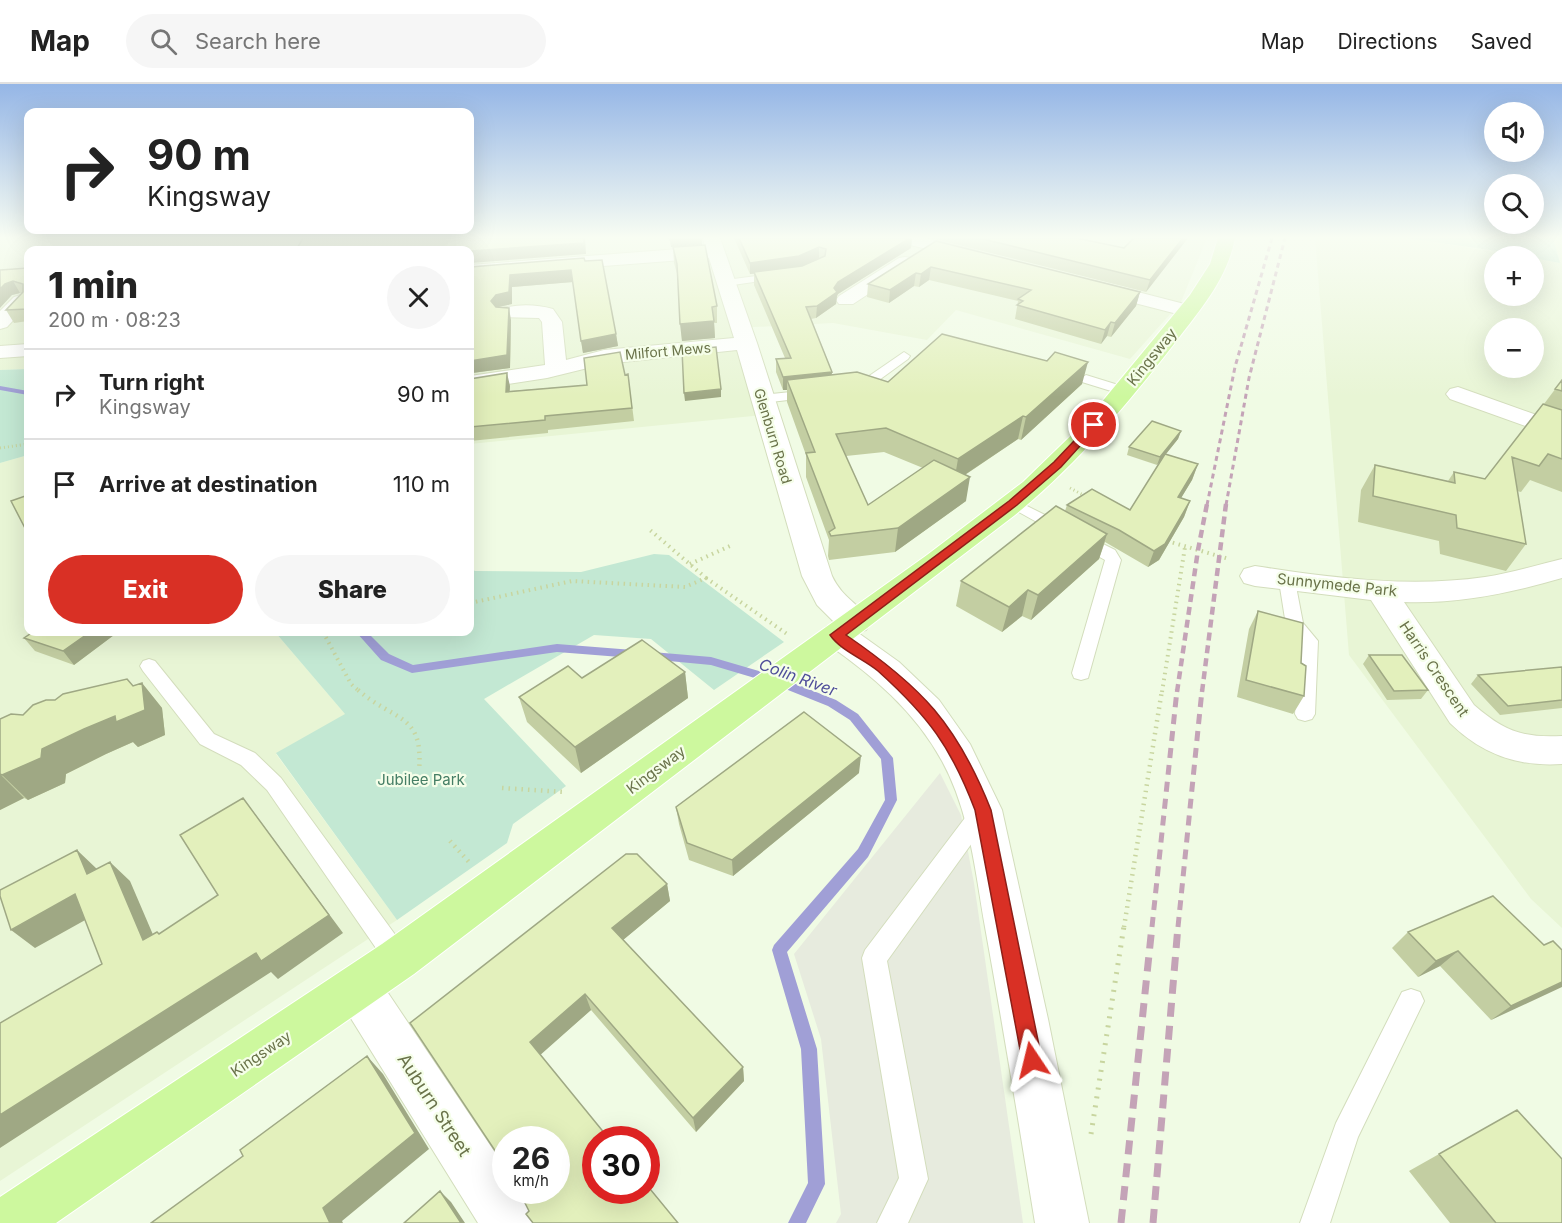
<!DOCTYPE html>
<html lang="en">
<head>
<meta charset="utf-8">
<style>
	body { margin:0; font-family:Inter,sans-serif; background:#f6f6f6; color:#222; height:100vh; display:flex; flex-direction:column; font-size:22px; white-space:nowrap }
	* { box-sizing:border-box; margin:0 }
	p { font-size:20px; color:#767676 }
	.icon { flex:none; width:33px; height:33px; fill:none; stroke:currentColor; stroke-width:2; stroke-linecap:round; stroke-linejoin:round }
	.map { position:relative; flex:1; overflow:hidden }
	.drawer { position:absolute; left:24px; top:162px; width:450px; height:390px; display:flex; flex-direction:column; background:#fff; border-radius:12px; box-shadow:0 6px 24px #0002 }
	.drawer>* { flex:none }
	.guide { position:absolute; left:24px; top:24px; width:450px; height:126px; border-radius:12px; box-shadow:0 6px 24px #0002; background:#fff; color:#222; overflow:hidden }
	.tools { position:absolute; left:1484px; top:18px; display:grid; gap:12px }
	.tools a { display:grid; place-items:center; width:60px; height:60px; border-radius:50%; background:#fff; box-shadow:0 6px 24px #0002; font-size:30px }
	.speed { position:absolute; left:492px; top:1042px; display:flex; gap:12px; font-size:30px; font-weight:700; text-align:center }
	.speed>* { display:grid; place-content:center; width:78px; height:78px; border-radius:50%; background:#fff; box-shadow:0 6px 24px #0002; line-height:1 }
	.speed small { font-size:15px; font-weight:400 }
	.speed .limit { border:9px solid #d22; background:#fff; color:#111 }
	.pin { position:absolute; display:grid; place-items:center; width:51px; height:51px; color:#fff; margin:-26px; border:3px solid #fff; border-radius:50%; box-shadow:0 2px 6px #0007 }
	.me { position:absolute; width:66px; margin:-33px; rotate:350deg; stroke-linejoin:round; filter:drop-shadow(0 0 4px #0008) }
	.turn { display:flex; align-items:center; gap:21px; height:126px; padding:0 24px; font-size:27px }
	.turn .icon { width:78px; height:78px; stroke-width:2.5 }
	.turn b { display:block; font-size:42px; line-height:51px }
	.round { display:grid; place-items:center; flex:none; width:63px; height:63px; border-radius:32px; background:#f6f6f6 }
	.overview { display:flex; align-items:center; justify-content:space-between; height:102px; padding:0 24px }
	h1 { font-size:36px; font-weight:800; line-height:45px }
	.cta { display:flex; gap:12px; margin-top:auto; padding:12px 24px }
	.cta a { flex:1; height:69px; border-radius:36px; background:#d93025; color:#fff; font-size:24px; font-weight:800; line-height:69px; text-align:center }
	.cta a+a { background:#f6f6f6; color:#222 }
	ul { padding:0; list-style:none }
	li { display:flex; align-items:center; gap:18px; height:90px; padding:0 24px; border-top:2px solid #e0e0e0 }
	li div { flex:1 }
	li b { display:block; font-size:22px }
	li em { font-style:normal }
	header { display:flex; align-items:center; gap:36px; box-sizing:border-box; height:84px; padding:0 30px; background:#fff; border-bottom:2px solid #e0e0e0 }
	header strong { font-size:28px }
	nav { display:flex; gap:33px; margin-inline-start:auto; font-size:21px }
	.search { width:420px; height:54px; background:#f6f6f6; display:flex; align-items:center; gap:15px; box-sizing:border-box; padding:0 21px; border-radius:33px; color:#767676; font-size:22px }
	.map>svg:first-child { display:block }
</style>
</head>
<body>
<header>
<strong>Map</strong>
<div class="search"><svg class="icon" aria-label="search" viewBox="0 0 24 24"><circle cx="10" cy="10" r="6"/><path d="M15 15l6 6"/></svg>Search here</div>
<nav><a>Map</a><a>Directions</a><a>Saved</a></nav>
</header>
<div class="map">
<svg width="1562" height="1139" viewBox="0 0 1562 1139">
	<rect width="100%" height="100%" fill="#f0fbe4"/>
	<path fill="#e8f5d5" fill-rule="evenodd" d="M0 154H1207L1181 218 1130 275 956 226 927 256 833 239 736 244 763 331 470 360V166H28V285L0 286Z
		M1315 154H1405L1521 172H1494V212H1533V174L1560 179 1553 154H1562V844L1531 815 1349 571ZM1494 244H1533V284H1494Z
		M28 371V548H275L346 631 276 670 397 836 0 1097V379Z"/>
	<path fill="#e7ebde" d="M940 689 961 731 974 799 1023 1139H836L841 1130 821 955 794 870Z"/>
	<path fill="#c3e8d3" d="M1405 154H1553L1560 179 1533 174V172Z
		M28 285V371L0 379V286Z
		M654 470 669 471 784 558 714 606 651 555 594 551 484 615 566 702 513 740 507 759 397 836 276 669 345 630 275 548H470V484L475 487 581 488Z"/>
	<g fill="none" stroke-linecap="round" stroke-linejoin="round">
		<path fill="#a09fd6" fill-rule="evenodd" d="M0 302 28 307V311L0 306Z
			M356 548H367L389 570 413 581 557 560 633 566 638 570 633 574 557 568 412 589 381 576Z
			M652 568 711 573 776 592 836 616 858 630 893 674 897 716 868 773 787 868 817 965 825 1100 806 1139H788L808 1099 801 965 772 866 774 861 858 765 885 716 881 675 850 636 828 622 768 598 711 581 648 575 647 572 648 569Z"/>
		<g stroke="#d3ddbc" stroke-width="2">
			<path id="service" d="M778 189 783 192 782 194 726 202 721 199 726 196Z
				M904 268 910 272 908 275 864 307 851 308 849 305 851 302 856 301Z
				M1086 291 1128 304 1130 307 1124 311 1082 298 1080 295Z
				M810 306 814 307 816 310 814 313 761 319 755 315 761 311Z
				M1013 415 1115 466 1121 476 1088 594 1081 596 1074 594 1072 589 1105 476 1008 422 1006 419 1008 416Z
				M1287 492 1293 493 1295 497 1303 539 1318 557 1315 630 1312 635 1305 637 1298 635 1295 630 1300 558 1286 541 1279 497 1281 493Z
				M149 575 155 577 214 650 255 669 281 694 407 867 410 875 407 883 398 887 389 883 267 706 241 681 200 660 143 587 140 582 143 577Z
				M982 719 990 722 993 728 990 734 887 877 928 1095 908 1139H877L899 1094 862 874 865 866 974 722Z
				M1411 905 1420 908 1424 917 1358 1053 1330 1139H1300L1336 1039 1402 908Z"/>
		</g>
		<g stroke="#d3ddbc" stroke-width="2">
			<path id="minor" d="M703 154H720L757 259 832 492C842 514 860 520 871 538L866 546 857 548 899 578 939 616 970 660 1002 726 1048 935 1089 1139H1035C1019 1040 1003 942 985 843 975 787 970 728 942 677 915 627 872 591 826 559L821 551 826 543 836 540 817 521 802 492 737 266 604 280 547 294 470 306V292L545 281 542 238 539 234 499 233 496 229 499 225C517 220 535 220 553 225L562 238 566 276 604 266 734 254 709 174 470 192V181L705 163Z
				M895 154H924L978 167 981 171 978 175 972 176 898 158Z
				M905 173 911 174 914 178 911 182 853 220H839L836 216 839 212 899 174Z
				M1095 197 1196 223 1199 227 1196 231 1189 233 1088 207 1085 203 1088 199Z
				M21 211 28 213V220L7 243 0 245V227L14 213Z
				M28 260V272L0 274V262Z
				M1458 303 1562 340V355L1450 315 1446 310 1450 305Z
				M1562 475V494C1511 509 1458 520 1404 518L1474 621C1504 647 1522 654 1562 652V680C1517 683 1482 670 1450 639L1371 516 1255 502 1244 499 1240 492 1244 485 1255 482C1331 494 1409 504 1485 493 1512 489 1537 481 1562 475Z
				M358 882 374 888 506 1085V1107H520L536 1139H478L342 920 335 904 342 888Z"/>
		</g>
		<g stroke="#fff" stroke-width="2">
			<path id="primary" d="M1218 154H1235C1227 196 1199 227 1174 260 1126 322 1076 381 1015 431L414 890 56 1139H0V1113L382 860 927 471 1023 398 1087 336 1190 211 1210 180Z"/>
		</g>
		<path stroke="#c8d59f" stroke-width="3" stroke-dasharray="1 3" stroke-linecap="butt" d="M0 364 28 360
			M1070 404 1087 413"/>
		<path stroke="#c8d59f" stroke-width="4" stroke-dasharray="1.5 4.5" stroke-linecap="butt" d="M1167 457 1229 475
			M690 480 730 462
			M706 494 787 550
			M470 519 572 497 685 503 706 494 650 446
			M323 548 351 600 360 608
			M1162 608 1185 463"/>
		<path stroke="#c8d59f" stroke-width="4.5" stroke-dasharray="1.5 5" stroke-linecap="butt" d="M358 606C395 638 424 629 419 687
			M502 704 564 708
			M450 757 469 778
			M1124 843 1162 606"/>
		<path stroke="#c8d59f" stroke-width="5" stroke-dasharray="2 7" stroke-linecap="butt" d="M1091 1050 1124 842"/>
		<use href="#service" fill="#fff" fill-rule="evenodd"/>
		<use href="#minor" fill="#fff" fill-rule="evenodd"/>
		<use href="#primary" fill="#cdf89e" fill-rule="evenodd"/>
		<path stroke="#c4a3b7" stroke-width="3" stroke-dasharray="5 4" stroke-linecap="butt" d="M1207 421 1235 283 1272 154
			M1226 421 1249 294 1285 154"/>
		<path stroke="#c4a3b7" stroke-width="4.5" stroke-dasharray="8 5" stroke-linecap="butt" d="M1177 608 1198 466 1207 420
			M1202 608 1226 420"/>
		<path stroke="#c4a3b7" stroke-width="5" stroke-dasharray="10 7" stroke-linecap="butt" d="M1152 843 1177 606
			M1178 843 1202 606"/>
		<path stroke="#c4a3b7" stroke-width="7" stroke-dasharray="14 9" stroke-linecap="butt" d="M1121 1139 1152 842
			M1153 1139 1178 842"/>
	</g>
	<path fill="#c3cea2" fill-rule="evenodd" d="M734 154H912L911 164 838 210 837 212 836 220 816 234 811 235 832 288 831 291 888 298 1082 300 1021 356 1018 355 965 391 966 417 895 468 829 476 828 472 829 456 806 393V371L787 318V306H783L776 288V275L785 274 754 201V190H750ZM884 368 923 384 868 421 846 372Z
		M931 154H1076L1124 164 1134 154H1188L1146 208Z
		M936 157 1140 208 1136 222 1111 253 1107 252 1101 260 1015 235 1018 217 929 196 919 203 914 202 889 219 867 213 868 200Z
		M673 163 717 222V239H714L715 254 682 257 678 193 674 179Z
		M585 177 616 250 618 262 583 269 573 198 512 203V220L498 223 511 236 510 284 472 289 470 280V268L472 244H470V183Z
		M28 184V237L14 239 6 226 22 209H20L12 211 0 186Z
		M628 290 634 337 548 346V349L470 357V295L510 302 509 307 587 301Z
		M1562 296V408L1530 396 1521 408 1517 407 1526 460 1506 487 1440 470 1439 457 1358 438 1361 406 1375 381 1448 397 1454 388 1485 395 1544 320Z
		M1181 347 1178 355 1166 370 1198 380 1192 396 1181 414 1190 417 1184 433 1159 476 1148 483 1105 458 1099 475 1031 536 1022 532 1002 548 956 522 961 497 1065 427 1067 421 1130 426 1163 374 1157 381 1127 371 1129 363Z
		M1258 527 1304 612 1293 630 1237 613 1249 545Z
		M33 548H118L74 581 35 567 24 554Z
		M1369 571 1428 606 1421 615 1387 616 1363 580Z
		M1562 583V624L1500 631 1471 600 1478 591Z
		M685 588 688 614 581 689 527 638 519 613 582 594Z
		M142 599 162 624 165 651 138 663 133 658 106 670 66 690 65 699 28 716 24 714 0 726V635L23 631 55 616 133 602Z
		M859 689 733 792 689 776 679 740 676 723Z
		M667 800 670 817 623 856 743 983 744 997 696 1048 591 926 540 970 529 1127 506 1056V1100L500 1093 498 1071 410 939Z
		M1408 848 1562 898 1491 936 1440 882 1418 893 1392 864Z
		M1517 1026 1562 1139H1450L1409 1087Z"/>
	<path fill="#9fa884" d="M585 154 586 170 470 179V181V167Z
		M702 154V161L671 163 670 156Z
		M910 154H912L911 164 838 210 837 212 836 220 816 234 817 222 838 198Z
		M1183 154H1188L1146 208 1150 196Z
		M819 163V175L798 184 750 190V179Z
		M931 183 929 196 919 203 921 190Z
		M571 186 573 198 512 203V220L498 223 494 229 491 217 510 191Z
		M916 189 914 202 889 219 890 206Z
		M13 197 20 209 12 211 0 224V205L5 200Z
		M1140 208 1136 222 1111 253 1115 239Z
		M509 224 511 236 510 284 472 289 470 277Z
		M714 237 715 254 682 257 680 240Z
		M1111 238 1107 252 1101 260 1105 246Z
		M616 250 618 262 583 269 581 257Z
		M1088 278 1082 300 1021 356 1026 333Z
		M832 288 831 301 787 296V306H783V293Z
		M507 289 510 302 509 320 506 308Z
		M721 305V313L685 317 684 309Z
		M1023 332 1018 355 954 398 958 375Z
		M1181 347 1178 355 1157 381 1160 373Z
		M1198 380 1192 396 1172 429 1178 413Z
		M970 393 966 417 895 468 898 444Z
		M1190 417 1184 433 1159 476 1148 483 1154 467Z
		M1107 450 1099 475 1031 536 1038 511Z
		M1028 506 1022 532 1002 548 1009 523Z
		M90 548H118L74 581 63 567Z
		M685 588 688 614 581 689 575 663Z
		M142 599 162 624 165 651 138 663 133 658 106 670 66 690 65 699 28 716 2 691Z
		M861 672 859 689 733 792 732 776Z
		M0 690 24 714 0 726Z
		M243 714 343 849 278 895 271 888 0 1064V1031L256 869Z
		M77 766 98 786 87 790Z
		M110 778 130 797 163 874 143 856Z
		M667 800 670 817 617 861 612 844Z
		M75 810 96 830 35 864 11 846Z
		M1458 867 1440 882 1418 893 1436 877Z
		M1562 898V903L1491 936 1511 922Z
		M585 910 591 926 538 973 530 958Z
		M367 972 383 990 429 1065 342 1137 343 1139H330L323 1124Z
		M743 983 744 997 696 1048 693 1034Z
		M440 1107 451 1118 465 1139H461Z"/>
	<path fill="#e3f0bc" stroke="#9fa884" stroke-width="1.5" d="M303 154H584V159L470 167V166H296Z
		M669 154H702L670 156Z
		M739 154H910L838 198 834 204 837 208 817 222 806 223 832 288 783 293 776 275 791 274 754 188 802 182 825 172 826 165 819 163 799 172 750 179Z
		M979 154H1076L1124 164 1134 154H1183L1150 196Z
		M936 157 1140 208 1115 239 1111 238 1105 246 1017 221 1023 217 1018 215 1031 206 931 183 921 190 916 189 890 206 868 200Z
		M705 161 717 222 712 223 714 237 680 240 677 180 673 163Z
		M584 174 585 177 602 176 616 250 581 257 571 186 510 191 509 208 496 211 491 217 496 223 509 224 507 271 470 277 473 231H470V183Z
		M28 184V225L6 226 23 208V200L13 197 5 200 0 205V186Z
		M942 250 1047 277 1055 268 1088 278 1026 333 1023 332 958 375 886 344 836 350 868 421 934 376 970 393 898 444 831 452 829 448 835 444 806 369 815 368 787 296 857 288 888 298Z
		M716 263 721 305 684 309 682 266Z
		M620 268 625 291 628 290 632 324 545 332V336L470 343V295L507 289 506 308 587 301 584 274Z
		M1562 296V307L1555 305Z
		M1543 320 1562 326V375L1548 370 1539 382 1512 373 1526 460 1457 444 1456 431 1373 412 1375 381 1455 399 1454 388 1485 395Z
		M1152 337 1181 347 1160 373 1129 363Z
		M1165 370 1198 380 1178 413 1190 417 1165 460 1154 467 1119 446 1067 421 1092 405 1130 426Z
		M28 411V450L11 417Z
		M1056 422 1107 450 1038 511 1028 506 1009 523 961 497Z
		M1258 527 1303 539 1301 579 1306 582 1304 612 1246 596Z
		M33 548H90L63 567 24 554Z
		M642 556 685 588 575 663 519 613 568 582 582 594Z
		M1369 571H1402L1428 606 1394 607Z
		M1562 583V616L1508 622 1478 591Z
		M127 595 133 602 142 599 145 626 116 638 115 632 84 645 42 665 41 674 2 691 0 690V635L11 630 23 631 33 621 46 616H55L63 610Z
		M804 628 861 672 732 776 687 759 676 723Z
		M243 714 329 831 261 877 256 869 0 1031V939L102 880 75 810 11 846 0 812V806L77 766 87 790 110 778 143 856 157 848 159 850 218 811 180 751Z
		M626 770H637L667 800 612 844 743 983 693 1034 585 910 530 958 610 1056H596V1107H646V1100L678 1139H533L526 1130 529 1127 519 1107H556V1056H506V1093H500L498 1071 410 939Z
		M1493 812 1544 861 1553 857 1562 866V898L1511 922 1458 867 1436 877 1408 848Z
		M367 972 415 1049 323 1124 330 1139H151L243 1072 240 1066Z
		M1517 1026 1562 1075V1139H1496L1439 1070Z
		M440 1107 461 1139H404Z"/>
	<linearGradient id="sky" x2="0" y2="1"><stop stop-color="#95b6e6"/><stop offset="0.49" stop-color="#f8fdf3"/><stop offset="1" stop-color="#f8fdf3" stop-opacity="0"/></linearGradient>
	<rect width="1562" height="313" fill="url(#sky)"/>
	<path fill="#d93025" stroke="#8d1f18" stroke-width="1.5" d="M1091 339 1099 341 1061 383 1017 421 846 551C922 603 957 640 991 726L1042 976 1039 983 1032 986 1025 983 1022 976 975 726C951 663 929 633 878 587 864 575 841 567 830 551L1009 417 1054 378Z"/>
	<g text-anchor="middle" stroke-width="4.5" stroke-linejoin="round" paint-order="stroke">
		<g font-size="14" fill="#6a734a" stroke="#f5fee9">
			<text transform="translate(668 267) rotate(-5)" y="5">Milfort Mews</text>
			<text transform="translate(773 352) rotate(73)" y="5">Glenburn Road</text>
		</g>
		<g font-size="15" fill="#6a734a" stroke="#f5fee9">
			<text transform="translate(1152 273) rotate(-51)" y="5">Kingsway</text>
			<text transform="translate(1337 501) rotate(6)" y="5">Sunnymede Park</text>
			<text transform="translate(1434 585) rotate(56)" y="5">Harris Crescent</text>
			<text transform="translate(656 686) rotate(-37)" y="5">Kingsway</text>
			<text transform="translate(261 970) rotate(-34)" y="5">Kingsway</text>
		</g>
		<g font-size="15" fill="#457e65" stroke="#f5fee9">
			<text x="421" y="701">Jubilee Park</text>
		</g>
		<g font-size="16" font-style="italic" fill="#4f4e9a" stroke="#f5fee9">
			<text transform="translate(798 593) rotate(20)" y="6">Colin River</text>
		</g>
		<g font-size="18" fill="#6a734a" stroke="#f5fee9">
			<text transform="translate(434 1021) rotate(57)" y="6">Auburn Street</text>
		</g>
	</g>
</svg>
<div class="tools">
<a><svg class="icon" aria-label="sound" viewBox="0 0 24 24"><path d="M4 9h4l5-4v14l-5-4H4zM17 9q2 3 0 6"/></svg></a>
<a><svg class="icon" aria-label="search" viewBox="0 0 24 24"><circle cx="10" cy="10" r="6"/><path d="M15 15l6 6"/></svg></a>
<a>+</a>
<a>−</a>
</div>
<div class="speed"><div>26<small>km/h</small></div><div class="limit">30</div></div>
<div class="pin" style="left:1094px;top:341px;background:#d93025"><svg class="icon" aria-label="arrive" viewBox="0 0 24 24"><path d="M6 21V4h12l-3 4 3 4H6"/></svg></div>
<svg class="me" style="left:1032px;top:976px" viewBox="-20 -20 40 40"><path d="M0-17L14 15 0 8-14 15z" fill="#d93025" stroke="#fff" stroke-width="4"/></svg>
<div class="guide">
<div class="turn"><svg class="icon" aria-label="right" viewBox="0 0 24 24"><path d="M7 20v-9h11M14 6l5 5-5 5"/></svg><div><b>90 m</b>Kingsway</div></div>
</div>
<section class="drawer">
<div class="overview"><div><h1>1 min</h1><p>200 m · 08:23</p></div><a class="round"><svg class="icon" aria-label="close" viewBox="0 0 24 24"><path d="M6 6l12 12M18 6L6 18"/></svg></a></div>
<ul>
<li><svg class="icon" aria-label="right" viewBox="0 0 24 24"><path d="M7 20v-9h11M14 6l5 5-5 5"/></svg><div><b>Turn right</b><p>Kingsway</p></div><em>90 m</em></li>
<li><svg class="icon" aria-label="arrive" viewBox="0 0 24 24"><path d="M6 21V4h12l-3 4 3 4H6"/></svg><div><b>Arrive at destination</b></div><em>110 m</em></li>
</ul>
<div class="cta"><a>Exit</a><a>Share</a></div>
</section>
</div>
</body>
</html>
